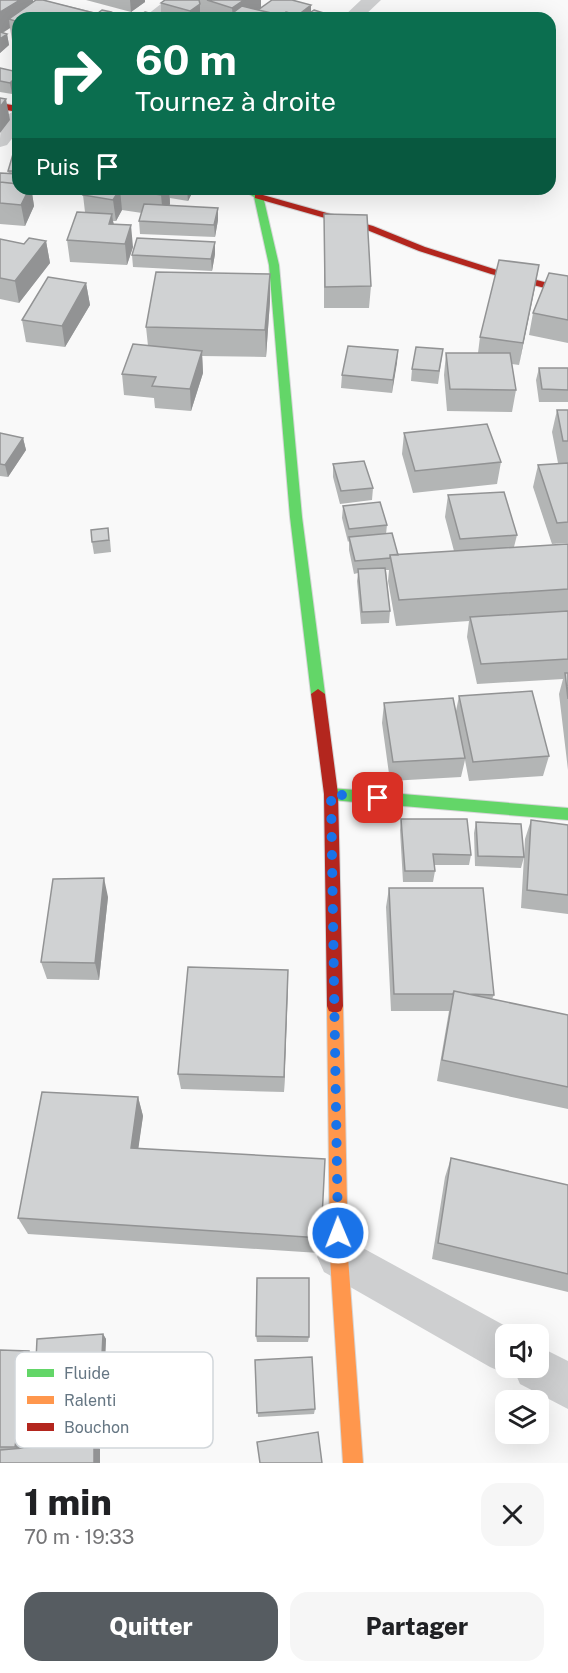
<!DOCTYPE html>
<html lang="fr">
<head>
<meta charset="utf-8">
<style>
	body { margin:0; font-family:"Public Sans",sans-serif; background:#f6f6f6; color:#202124; height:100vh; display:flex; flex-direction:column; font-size:22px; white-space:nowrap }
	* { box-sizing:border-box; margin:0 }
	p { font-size:20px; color:#757577 }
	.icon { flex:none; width:33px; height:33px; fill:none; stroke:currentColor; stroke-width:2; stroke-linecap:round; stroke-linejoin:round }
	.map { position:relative; height:1463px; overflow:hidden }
	.panel { display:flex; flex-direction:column; background:#fff; flex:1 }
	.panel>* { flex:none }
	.guide { position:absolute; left:12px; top:12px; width:544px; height:183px; border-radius:18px; box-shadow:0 6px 24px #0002; background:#0b6e4f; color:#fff; overflow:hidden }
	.tools { position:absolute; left:495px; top:1324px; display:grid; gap:12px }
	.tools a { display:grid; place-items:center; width:54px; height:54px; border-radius:12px; background:#fff; box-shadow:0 6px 24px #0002; font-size:30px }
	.pin { position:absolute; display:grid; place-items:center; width:51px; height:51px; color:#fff; margin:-26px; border-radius:12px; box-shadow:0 3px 9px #0006 }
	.me { position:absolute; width:66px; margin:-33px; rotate:359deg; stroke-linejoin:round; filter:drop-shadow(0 0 4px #0008) }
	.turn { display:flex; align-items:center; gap:21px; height:126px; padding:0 24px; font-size:27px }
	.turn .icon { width:78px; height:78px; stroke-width:2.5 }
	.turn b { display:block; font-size:42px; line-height:51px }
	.then { display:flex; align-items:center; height:57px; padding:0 24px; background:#0003; gap:12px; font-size:22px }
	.round { display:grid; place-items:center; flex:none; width:63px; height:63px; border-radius:18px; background:#f6f6f6 }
	.head { display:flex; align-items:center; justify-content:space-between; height:102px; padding:0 24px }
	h1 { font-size:36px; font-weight:800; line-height:45px }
	.action { display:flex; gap:12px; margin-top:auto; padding:12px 24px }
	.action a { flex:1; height:69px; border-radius:18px; background:#565c61; color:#fff; font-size:24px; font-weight:800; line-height:69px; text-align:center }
	.action a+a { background:#f6f6f6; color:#202124 }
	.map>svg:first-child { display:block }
</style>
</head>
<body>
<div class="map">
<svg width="568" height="1463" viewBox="0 0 568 1463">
	<rect width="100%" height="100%" fill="#f9f9f9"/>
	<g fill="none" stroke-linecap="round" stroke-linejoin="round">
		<g stroke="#d5d6d7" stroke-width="2">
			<path id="fast" d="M241 189H253L263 196 279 265 302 517 325 694 318 699 311 694 290 517 269 265 254 197Z
				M331 788 568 808V820L331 800 326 798 324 794 326 790Z"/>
		</g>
		<g stroke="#d5d6d7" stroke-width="2">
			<path id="slow" d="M335 999 341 1001 343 1006 348 1257 363 1463H343L330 1257 327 1006 329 1001Z"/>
		</g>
		<g stroke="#d5d6d7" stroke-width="2">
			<path id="jam" d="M0 103 18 106V112L0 109Z
				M255 189H265L263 195 373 226 425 247 497 270 568 288V294L491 274 419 251 367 230 255 198Z
				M318 689 325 694 338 794 343 1006 341 1011 335 1013 329 1011 327 1006 324 794 311 694Z"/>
		</g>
		<path fill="#cecfd0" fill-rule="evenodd" d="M166 0H187L164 18H143Z
			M361 0H381L362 18H342Z
			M18 110V131L7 145 0 147C0 132 0 114 18 110Z
			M339 1235 522 1335H506V1368H538V1346L568 1361V1409L520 1384 514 1370 506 1374 490 1367 324 1272 317 1257 324 1242Z"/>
		<use href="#fast" fill="#63d668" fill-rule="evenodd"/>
		<use href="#slow" fill="#ff974d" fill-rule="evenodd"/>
		<use href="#jam" fill="#b3261e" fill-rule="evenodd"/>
	</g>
	<path fill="#b3b5b5" d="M0 0H33V2L36 0H43L98 13 102 10 111 12V18H18V41L12 40 10 28 3 33 7 34 9 45 0 53Z
		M86 0H145V2L131 12Z
		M165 0H261V7L311 12 337 18H202L200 17V15L196 18H173L161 15V3Z
		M0 68 18 72V89L12 94 0 92Z
		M18 144V189L32 193 34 206 25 226 0 224V173L9 174 8 171Z
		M87 189H194L188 201 170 198V204L169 206 218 220 215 237 140 234 139 221 142 213 122 210 116 221H113L114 224 133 247 127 265 70 262 67 240 85 212 83 195Z
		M324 214 371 286 369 308H324Z
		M0 239 24 244 46 241 50 263 19 303 0 299Z
		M215 254 212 271 133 267 132 255Z
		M539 265 519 365 512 364 516 390 512 412 447 411 444 375 446 353H478L480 337Z
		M568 276V343L529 335 533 313Z
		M86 283 90 305 65 347 26 342 22 320Z
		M270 301 266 357 202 356 203 373 191 411 155 408 154 398 124 395 122 374 148 346 146 327Z
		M443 349 438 384 411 381 412 369Z
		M398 350 392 393 341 388 342 375Z
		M539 368H568V402H539L536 380Z
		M557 410H568V463H558L552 432Z
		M0 433 23 438 26 450 8 477 0 476Z
		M404 433 501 462 497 484 413 493 402 454Z
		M568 463V543L552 544 533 487 538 465Z
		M333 464 373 488 372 500 340 504 333 477Z
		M448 495 517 535 514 547 568 544V770L559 694 563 679 477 684 467 637 469 621 396 626 388 581 389 570H386L390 611 389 623 361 624 357 581 358 573 354 574 349 550V541L348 542 342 518 343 506 387 525 386 534 398 555 454 551 445 517Z
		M110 540 111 552 94 554 92 542Z
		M459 696 549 756 543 776 469 781 465 760 461 777 390 781 382 723 384 703 456 711Z
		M401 819 471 855 469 865H434L435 871 433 882H403L400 830Z
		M531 820 568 825V914L521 908 525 839Z
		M476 822 524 857 521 868 475 866 474 833Z
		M389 888 494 995 492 999 568 1015V1109L437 1081 449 1011H391L386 907Z
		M108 897 99 980 47 979 41 962Z
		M288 970 284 1092 181 1089 178 1074Z
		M138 1097 143 1116 138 1148 321 1238 319 1253 28 1234 18 1218Z
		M451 1158 568 1185V1292L432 1259 445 1177Z
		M103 1334 106 1339 103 1401 39 1407 34 1402Z
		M256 1336 309 1337 308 1342H257Z
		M0 1350 29 1351 33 1356 20 1449 94 1442 100 1449 0 1463Z
		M255 1360 315 1409 314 1414 258 1417Z"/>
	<path fill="#929394" d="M20 0H33L35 12 9 19 10 28 0 34V12Z
		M130 0H145V2L131 12Z
		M244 0H261V8L233 18 232 8Z
		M200 4V15L196 18H190V11Z
		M311 5V17L309 18H298V15Z
		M111 12V18H103Z
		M286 12V18H277Z
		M7 34 9 45 0 53V39Z
		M18 75V89L12 94 10 83Z
		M6 99 10 120 0 133V107Z
		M26 189H34L32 193 34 206 25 226 21 205Z
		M120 189 122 210 116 221 113 200Z
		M165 189H169L170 204 163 216 161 195Z
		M187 189H194L188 201Z
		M218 208V220L215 237 214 225Z
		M112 214 115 235 109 224Z
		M131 225 133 247 127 265 125 244Z
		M46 241 50 263 19 303 15 281Z
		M215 242V254L212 271 211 259Z
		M539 265 535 287 519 365 523 343Z
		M270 274V301L266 357 265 330Z
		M86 283 90 305 65 347 62 326Z
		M398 350 397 363 392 393 393 380Z
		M202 351 203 373 191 411 190 389Z
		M23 438 26 450 8 477 5 465Z
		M104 878 108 897 99 980 95 963Z
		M288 970V987L284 1092V1077Z
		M138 1097 143 1116 136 1165 131 1148Z
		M103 1334 106 1339 103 1401 100 1397Z
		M29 1351 33 1356 19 1451 15 1447Z
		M94 1442 100 1449V1463H94Z"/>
	<path fill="#d0d2d3" stroke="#929394" stroke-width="1.5" d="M0 0H20L0 12Z
		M36 0H43L98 14 92 18H18V22L9 19Z
		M165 0H199L200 4 190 11 161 3Z
		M207 0H244L232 8Z
		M272 0H292L311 5 298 15 286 12 277 18H271V13L258 10Z
		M242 6 271 13 265 18H226Z
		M102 10 111 12 103 18H99L98 13Z
		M314 10 337 17 336 18H302Z
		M145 12 169 18H135Z
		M0 32 7 34 0 39Z
		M0 68 18 72V75L10 83 0 81Z
		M0 98 6 99 0 107Z
		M16 144H18V171H8Z
		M0 173 18 174V184L0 182Z
		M0 182 18 184V189H29L21 205 0 203Z
		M87 189H165L161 195 120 189 113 200 83 195Z
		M144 204 218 208 214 225 139 221Z
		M77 212 112 214 109 224 131 225 125 244 67 240Z
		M324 214 367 215 371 286 325 287Z
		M29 238 46 241 15 281 0 278V239L24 244Z
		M137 238 215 242 211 259 132 255Z
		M499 260 539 265 523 343 480 337Z
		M156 272 270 274 265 330 146 327Z
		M549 273 568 276V320L533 313Z
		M48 277 86 283 62 326 22 320Z
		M133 344 202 351 190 389 152 386 156 377 122 374Z
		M348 346 398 350 393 380 342 375Z
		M416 347 443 349 439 371 412 369Z
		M446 353H510L516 390 450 389Z
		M539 368H568V390L542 389Z
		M557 410H568V441H563Z
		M487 424 501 462 415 471 404 433Z
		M0 433 23 438 5 465 0 464Z
		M364 461 373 488 341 491 333 464Z
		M568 463V522L557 523 538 465Z
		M504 492 517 535 460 539 448 495Z
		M380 502 387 525 349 529 343 506Z
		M108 528 109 540 92 542 91 530Z
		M392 533 398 555H390V558L355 561 349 537Z
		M568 544V589L399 600 390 555Z
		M385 568 390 611 362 612 358 569Z
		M568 611V659L481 664 470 617Z
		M565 673H568V699Z
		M532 691 549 756 473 762 459 696Z
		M453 698 465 758 393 762 384 703Z
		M401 819H467L471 855 433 854 435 871H405Z
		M531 820 568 825V895L527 890Z
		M476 822 521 824 524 857 478 856Z
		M104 878 95 963 41 962 53 879Z
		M389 888H483L494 995 469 994 454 991 453 994H394Z
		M188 967 288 970 284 1077 178 1074Z
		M454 991 568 1015V1087L442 1060Z
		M42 1092 138 1097 131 1148 325 1159 321 1238 18 1218Z
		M451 1158 568 1185V1274L438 1243Z
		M257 1278H309V1337L256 1336Z
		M103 1334 100 1397 34 1402 37 1339Z
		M0 1350 29 1351 15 1447H0Z
		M312 1357 315 1409 257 1413 255 1360Z
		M318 1432 322 1463H260L257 1442Z
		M94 1442V1463H0V1450Z"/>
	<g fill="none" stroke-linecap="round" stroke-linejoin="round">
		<path stroke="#1a73e8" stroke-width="10" stroke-dasharray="0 18" d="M338 1233 331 794 378 798"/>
	</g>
	<rect x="15" y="1352" width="198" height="96" rx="9" fill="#fff" stroke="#d1d6da" stroke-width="1.5"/>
	<rect x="27" y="1369" width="27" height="8" fill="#63d668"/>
	<rect x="27" y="1396" width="27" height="8" fill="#ff974d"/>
	<rect x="27" y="1423" width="27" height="8" fill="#b3261e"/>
	<g font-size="16" fill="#657683">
		<text x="64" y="1379">Fluide</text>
		<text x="64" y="1406">Ralenti</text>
		<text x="64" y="1433">Bouchon</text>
	</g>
</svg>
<div class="tools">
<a><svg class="icon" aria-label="sound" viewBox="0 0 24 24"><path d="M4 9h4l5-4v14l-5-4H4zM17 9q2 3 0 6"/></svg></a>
<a><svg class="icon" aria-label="layers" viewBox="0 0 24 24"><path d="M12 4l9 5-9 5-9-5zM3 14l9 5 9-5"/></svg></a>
</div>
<div class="pin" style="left:378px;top:798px;background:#d93025"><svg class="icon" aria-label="arrive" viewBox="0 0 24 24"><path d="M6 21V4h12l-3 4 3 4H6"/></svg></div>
<svg class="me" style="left:338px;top:1233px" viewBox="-20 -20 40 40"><circle r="17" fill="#1a73e8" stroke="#fff" stroke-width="3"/><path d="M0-11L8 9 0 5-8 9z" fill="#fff"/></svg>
<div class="guide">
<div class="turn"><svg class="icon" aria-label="right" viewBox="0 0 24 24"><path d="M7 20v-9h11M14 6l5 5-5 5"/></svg><div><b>60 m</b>Tournez à droite</div></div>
<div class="then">Puis<svg class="icon" aria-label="arrive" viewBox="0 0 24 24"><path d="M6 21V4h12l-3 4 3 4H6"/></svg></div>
</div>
</div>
<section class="panel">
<div class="head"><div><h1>1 min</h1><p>70 m · 19:33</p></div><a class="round"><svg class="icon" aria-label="close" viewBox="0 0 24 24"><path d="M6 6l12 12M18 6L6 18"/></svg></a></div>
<div class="action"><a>Quitter</a><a>Partager</a></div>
</section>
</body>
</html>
